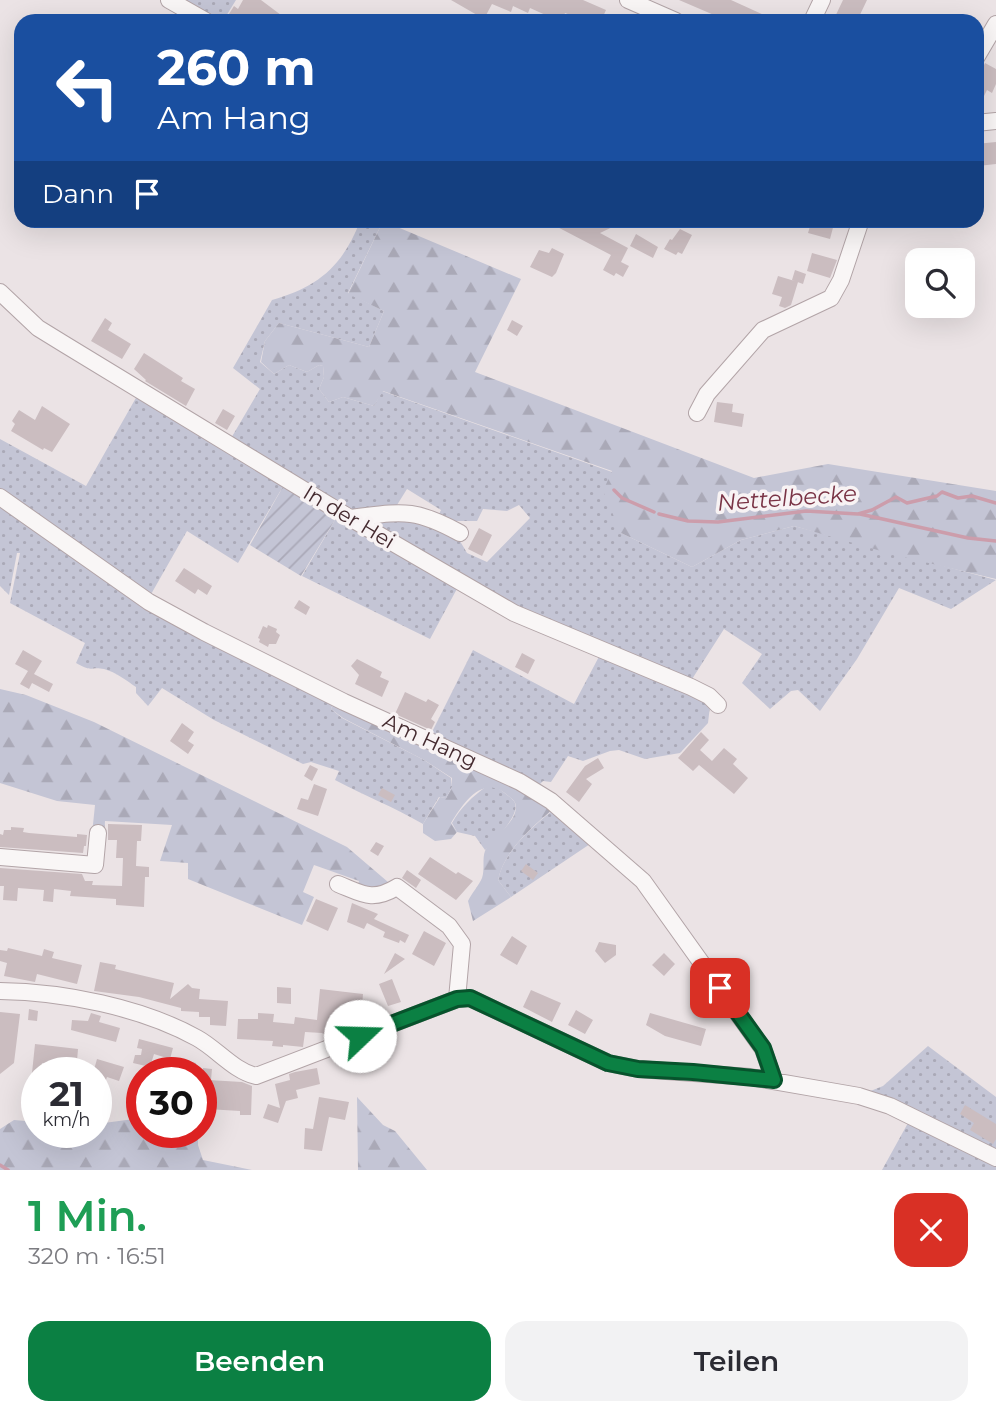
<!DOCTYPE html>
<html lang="de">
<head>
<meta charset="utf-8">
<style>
	body { margin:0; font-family:Montserrat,sans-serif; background:#f2f2f3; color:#2b2b33; height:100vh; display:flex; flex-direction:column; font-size:26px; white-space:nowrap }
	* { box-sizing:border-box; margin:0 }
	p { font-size:23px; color:#7c7c81 }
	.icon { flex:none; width:38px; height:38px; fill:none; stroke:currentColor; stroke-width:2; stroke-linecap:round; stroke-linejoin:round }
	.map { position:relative; height:1170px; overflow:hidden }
	.drawer { display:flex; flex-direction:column; background:#fff; flex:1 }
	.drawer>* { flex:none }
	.hud { position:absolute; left:14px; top:14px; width:970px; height:214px; border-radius:21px; box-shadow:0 7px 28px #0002; background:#1a4fa0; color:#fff; overflow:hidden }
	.fabs { position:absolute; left:905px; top:248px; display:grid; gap:14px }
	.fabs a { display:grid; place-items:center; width:70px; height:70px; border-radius:14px; background:#fff; box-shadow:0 7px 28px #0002; font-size:35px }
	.speed { position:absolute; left:21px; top:1057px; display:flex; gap:14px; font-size:35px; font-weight:700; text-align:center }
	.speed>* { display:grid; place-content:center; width:91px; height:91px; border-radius:50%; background:#fff; box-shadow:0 7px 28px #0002; line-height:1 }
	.speed small { font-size:18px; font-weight:400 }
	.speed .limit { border:10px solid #d22; background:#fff; color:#111 }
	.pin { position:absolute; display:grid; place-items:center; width:60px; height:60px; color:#fff; margin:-30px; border-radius:14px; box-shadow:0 4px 10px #0006 }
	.me { position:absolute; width:77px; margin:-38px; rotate:69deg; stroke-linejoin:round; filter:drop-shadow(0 0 5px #0008) }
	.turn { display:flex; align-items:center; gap:24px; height:147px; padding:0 28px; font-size:32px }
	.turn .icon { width:91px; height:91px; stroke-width:2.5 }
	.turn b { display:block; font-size:49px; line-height:60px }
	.then { display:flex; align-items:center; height:66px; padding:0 28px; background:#0003; gap:14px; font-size:26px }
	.round { display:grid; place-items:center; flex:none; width:74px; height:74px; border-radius:21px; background:#f2f2f3 }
	.headline { display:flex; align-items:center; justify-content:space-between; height:119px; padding:0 28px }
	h1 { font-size:42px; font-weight:600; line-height:52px; color:#1e9e55 }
	.action { display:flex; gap:14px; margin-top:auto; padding:14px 28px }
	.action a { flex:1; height:80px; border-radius:21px; background:#0b8043; color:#fff; font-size:28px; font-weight:600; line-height:80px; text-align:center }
	.action a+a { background:#f2f2f3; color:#2b2b33 }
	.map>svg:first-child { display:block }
</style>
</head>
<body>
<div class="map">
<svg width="996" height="1170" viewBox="0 0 996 1170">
	<defs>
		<pattern id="grass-dots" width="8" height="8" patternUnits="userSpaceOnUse" patternTransform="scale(1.75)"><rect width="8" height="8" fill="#c4c5d5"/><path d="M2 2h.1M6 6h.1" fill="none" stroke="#aaa9b7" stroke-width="1.8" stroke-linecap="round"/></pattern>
		<pattern id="forest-firs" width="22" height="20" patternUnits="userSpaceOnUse" patternTransform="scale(1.75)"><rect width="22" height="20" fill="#c4c5d5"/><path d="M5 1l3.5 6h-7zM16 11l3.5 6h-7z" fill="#aaa9b7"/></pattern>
		<pattern id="garden-furrows" width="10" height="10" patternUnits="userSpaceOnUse" patternTransform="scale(1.75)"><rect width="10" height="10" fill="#c4c5d5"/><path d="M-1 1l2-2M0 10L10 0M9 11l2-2" fill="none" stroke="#aaa9b7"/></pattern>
	</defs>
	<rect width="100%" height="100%" fill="#ebe3e5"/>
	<path fill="url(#grass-dots)" fill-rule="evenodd" d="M178 0H236L223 21H214Z
		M360 221H383L348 293 384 311 369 347 279 323 265 341 260 362 274 374 289 365 307 372 319 365 323 366 324 377 319 389 329 402 343 397 374 406 382 391 612 472 621 533 692 567 741 540 794 526 996 580 951 609 899 588 857 659 820 711 798 690 791 691 770 709 742 683 762 654 724 629 687 687 710 706 708 723 680 753 645 759 619 750 610 751 583 761 568 756 551 782 543 781 538 786 430 736 473 650 574 704 603 649 557 629 230 440 260 389 233 368 272 300C318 287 343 266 360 221ZM407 489 441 510 438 516 452 521H477L483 509 507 511 519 505 530 518 487 562 467 553 457 536 400 515 397 505Z
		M137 396 285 483 238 563 187 531 150 596 0 492V439L86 486Z
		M0 501 109 579 334 701 331 709 342 718 424 760 451 778 452 787 446 798 439 797 423 824C394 807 365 796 335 780L339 771 311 762 303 764 214 720 162 688 148 706 136 693V687C127 681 116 672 104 669 90 666 93 673 76 663L85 643 10 603 20 553H17L9 595 0 586Z
		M338 515 459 585 430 639 302 576Z
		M487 786C497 787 500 789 507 795 510 797 514 800 515 803 520 816 493 842 485 850L475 836 457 832 452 823C461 807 472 797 487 786Z
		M553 810 593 842 511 897 498 880C504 851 531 828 553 810Z
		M928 1046 996 1097V1170H882L908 1123 868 1092 883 1086Z"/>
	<path fill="url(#forest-firs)" d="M383 221 521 279 475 372 754 478 828 464 996 491V579L895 555 794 526 741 540 692 567 621 533 603 491 612 471 383 391 374 406 343 397 329 402 319 389 324 377 323 366 319 365 307 372 289 365 274 374 261 362 265 341 279 323 369 347 384 311 348 294Z
		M0 689 26 695 94 722 347 847 388 882 379 890 358 887 359 881 314 865 303 892 314 897 302 925 188 879V863L160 861 172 825 105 821 104 835 92 834 95 805 57 801 0 783Z
		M335 701 518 786 553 809C531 828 504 851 498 880L511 897 473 921 468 901C472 893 479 885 482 878 485 869 482 859 485 851 491 836 515 826 516 807 516 801 511 798 507 795 483 774 464 802 451 823L457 832 451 839 435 841 423 833V824L440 797 446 798 452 787V778L424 760 343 718 331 709Z
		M357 1097 383 1125 395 1131 427 1170H358Z
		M142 1118V1132H198V1145L203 1160 252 1170H0V1129L14 1120 37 1122V1132H96V1124Z"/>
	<path fill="url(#garden-furrows)" d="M285 483 338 515 301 576 250 545Z"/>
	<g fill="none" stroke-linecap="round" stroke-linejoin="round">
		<path stroke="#cc9dab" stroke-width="3.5" d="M614 490 622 498 654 512
			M659 514 688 521 718 522 806 511 858 514 872 510 896 497 907 503 937 496 942 492 958 498 972 496 996 503
			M860 514 968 538 996 541
			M0 1165 8 1170"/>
	</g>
	<path fill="#cbbdc0" d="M243 0H261L281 15 277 21H240L229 14 234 6 238 9Z
		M451 0H583L606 10 601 21H587L565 13 562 21H559L530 8 528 13 513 6 511 12 492 4 484 19Z
		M679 0H731L777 21H728Z
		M843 0H867L857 21H833Z
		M985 63 996 69V84L992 93 987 90 976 112V82Z
		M996 142V164L978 166 976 144Z
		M544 220H627L600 233 628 248 621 262 629 266 623 277 616 273 614 276 603 270 611 255Z
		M812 220 825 223 826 220H835L830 239 808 233Z
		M680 229 692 235 682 254 678 252 676 255 664 249 670 239 672 240Z
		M636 234 658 247 653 258 630 246Z
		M552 248 564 254 556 273 552 277 530 267 539 250 549 253Z
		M812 253 837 260 830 278 807 271Z
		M795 270 806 274 803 284 792 280Z
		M778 276 798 282 791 305 785 308 779 306 782 297 772 294Z
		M105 318 112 323 108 330 131 344 122 359 91 341Z
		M512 320 523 326 517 336 507 330Z
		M144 353 183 378 181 381 195 389 186 406 145 381 146 380 134 369Z
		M717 402 733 404 732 412 744 414 742 427 714 422Z
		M42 406 70 424 52 452 44 448 43 450 11 431 15 424 12 421 19 410 35 420Z
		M223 409 235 416 227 430 215 423Z
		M479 528 492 535 482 556 468 549Z
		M184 568 212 586 207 595 198 589 195 594 175 581Z
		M299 600 310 607 306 615 294 608Z
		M268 625 277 629 276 632 280 635 276 644H269L268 647 259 642 260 639 258 638 263 626 267 628Z
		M23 650 42 661 34 674 53 684 49 692 32 683 29 689 20 684 28 671 15 664Z
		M522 653 535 660 528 674 515 667Z
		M357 659 382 672 380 677 389 681 382 697 355 684 359 675 351 666Z
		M405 692 426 702 428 699 439 705 431 719 435 722 431 730 395 714Z
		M182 723 194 732 188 741 194 745 188 754 170 741Z
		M701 732 709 740 700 750 712 761 724 748 737 759 733 764 748 778 734 794 699 765 693 771 678 758Z
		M598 758 604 768 586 779 592 784 579 802 566 792 585 766Z
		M310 765 318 769 312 781 304 776Z
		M314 784 327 789 318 816 297 809 301 798 308 800Z
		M382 788 395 795 391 802 378 795Z
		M108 824 142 825 141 841H137L136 866 149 867V877H145L144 907 116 905V899L70 896 71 891 54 889 53 902 43 901 44 890 18 888 17 901 3 900 4 886H0V868L82 874 85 881H93L92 885 122 886 123 858H116L117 840H108Z
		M11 827 24 828 23 832 29 833 77 837V834L87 835 86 846H84L83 853 0 847V834L3 835 4 830H11Z
		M376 842 384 846 378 856 370 851Z
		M430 857 456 874 458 872 473 881 456 900 418 874Z
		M526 864 538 873 533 880 521 871Z
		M407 870 421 880 416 888 402 878Z
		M316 899 338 908 328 931 306 921Z
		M352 903 378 914 374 919 409 935 405 943 400 940 399 943 383 937 385 932 367 923 364 929 347 922Z
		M424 931 446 943 434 966 412 954Z
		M512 936 527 946 517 965 500 955Z
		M599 942 616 945V955L605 963 595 951Z
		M8 948 42 956 44 949 54 952 52 958 82 965 77 984 37 974 35 982 4 976 7 963 0 961V950L7 951Z
		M395 953 405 959 384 974Z
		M664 953 675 964 664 976 652 965Z
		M100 962 116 965 115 969 174 983 170 999 188 984 192 988 200 989 199 999 228 1001 226 1026 210 1025V1017H199V1012L181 1011V1008L139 997 94 991Z
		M392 979 401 1002 388 1006 379 984Z
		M277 987 291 988V1004L277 1003Z
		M320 989 363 994 361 1018 330 1015 328 1037 322 1033 305 1032 303 1047 283 1045V1047L272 1046 273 1041 237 1039 238 1019H258V1013L274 1014 273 1022 294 1024 295 1017 317 1020Z
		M531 990 561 1003 552 1022 523 1007Z
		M29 1009 38 1011 37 1021 28 1020Z
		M576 1010 593 1020 585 1034 568 1025Z
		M0 1012 20 1014 14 1063 0 1074Z
		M91 1013 101 1016 99 1022 120 1028 116 1042 71 1030 72 1020 88 1021Z
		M650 1013 706 1029 701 1046 665 1036 646 1025Z
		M139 1039 173 1048 170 1059 154 1054 150 1067 133 1063 135 1055H141L142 1049 137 1048Z
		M35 1044 78 1049 76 1073 60 1072 61 1065 42 1063 41 1073H32Z
		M173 1057 196 1063 194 1073H169Z
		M97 1059 124 1067 119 1081 107 1077 103 1088 96 1085V1073H93Z
		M203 1068 212 1069 211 1080 202 1078Z
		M317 1068 320 1084 296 1090 298 1098 286 1101 278 1123 263 1118 268 1104 280 1108 275 1084 290 1080 289 1074 295 1072Z
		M208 1080 242 1082 252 1086 251 1115H240V1111L207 1109Z
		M319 1097 349 1102 345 1120 329 1117 322 1151 304 1149 305 1128 313 1129Z
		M965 1105 996 1124V1139L993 1144 970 1130 974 1123 960 1114Z"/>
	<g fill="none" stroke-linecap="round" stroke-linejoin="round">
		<g stroke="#b2a4a7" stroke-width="18">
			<path id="minor" d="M169 0 206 21
				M628 0 676 21
				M812 21 822 0
				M976 58 996 24
				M976 123 996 121
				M0 292 38 328 64 344 350 518 514 613 691 687 709 696 718 705
				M697 413 707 394 763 330 831 298 841 280 861 220
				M0 497 149 602 204 632 344 702 520 782 551 801 643 881 763 1049 774 1080
				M350 518C401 512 413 507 460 533
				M0 857 95 865 98 833
				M338 884C363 894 372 902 397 887L449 926 462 944 457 999
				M0 991C64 992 141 1007 197 1038 217 1049 234 1071 256 1076L457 999 470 998 608 1063 638 1069 750 1077 859 1096 890 1106 996 1158"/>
		</g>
		<use href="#minor" stroke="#f9f6f6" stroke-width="16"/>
	</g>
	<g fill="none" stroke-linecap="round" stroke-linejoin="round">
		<g stroke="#07532c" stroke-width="18">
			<path id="route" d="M360 1036 457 999 470 998 608 1063 638 1069 693 1072 774 1080 763 1048 720 988"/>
		</g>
		<use href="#route" stroke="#0b8043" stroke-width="12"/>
	</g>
	<g text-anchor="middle" stroke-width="7" stroke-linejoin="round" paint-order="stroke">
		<g font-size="21" fill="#442a2f" stroke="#f8f3f4">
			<text transform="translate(349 517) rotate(31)" y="7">In der Hei</text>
			<text transform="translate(430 741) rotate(25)" y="7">Am Hang</text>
		</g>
		<g font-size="23" font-style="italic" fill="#793345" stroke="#f8f3f4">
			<text transform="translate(787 498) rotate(-4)" y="8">Nettelbecke</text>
		</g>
	</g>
</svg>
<div class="fabs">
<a><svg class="icon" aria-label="search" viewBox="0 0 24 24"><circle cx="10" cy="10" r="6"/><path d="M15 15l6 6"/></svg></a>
</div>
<div class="speed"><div>21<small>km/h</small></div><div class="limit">30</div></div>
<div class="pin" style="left:720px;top:988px;background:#d93025"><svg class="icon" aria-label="arrive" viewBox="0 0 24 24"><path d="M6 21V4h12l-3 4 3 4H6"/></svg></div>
<svg class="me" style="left:360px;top:1036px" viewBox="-20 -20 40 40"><circle r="19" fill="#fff"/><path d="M0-13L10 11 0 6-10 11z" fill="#0b8043"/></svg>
<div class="hud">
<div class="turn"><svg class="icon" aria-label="left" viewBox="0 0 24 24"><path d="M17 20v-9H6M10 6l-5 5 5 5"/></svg><div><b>260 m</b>Am Hang</div></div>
<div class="then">Dann<svg class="icon" aria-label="arrive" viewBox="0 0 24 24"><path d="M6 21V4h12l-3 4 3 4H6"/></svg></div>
</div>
</div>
<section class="drawer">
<div class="headline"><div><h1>1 Min.</h1><p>320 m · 16:51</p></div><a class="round" style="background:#d93025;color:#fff"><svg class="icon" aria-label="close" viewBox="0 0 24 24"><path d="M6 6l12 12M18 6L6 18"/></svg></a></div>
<div class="action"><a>Beenden</a><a>Teilen</a></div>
</section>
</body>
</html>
